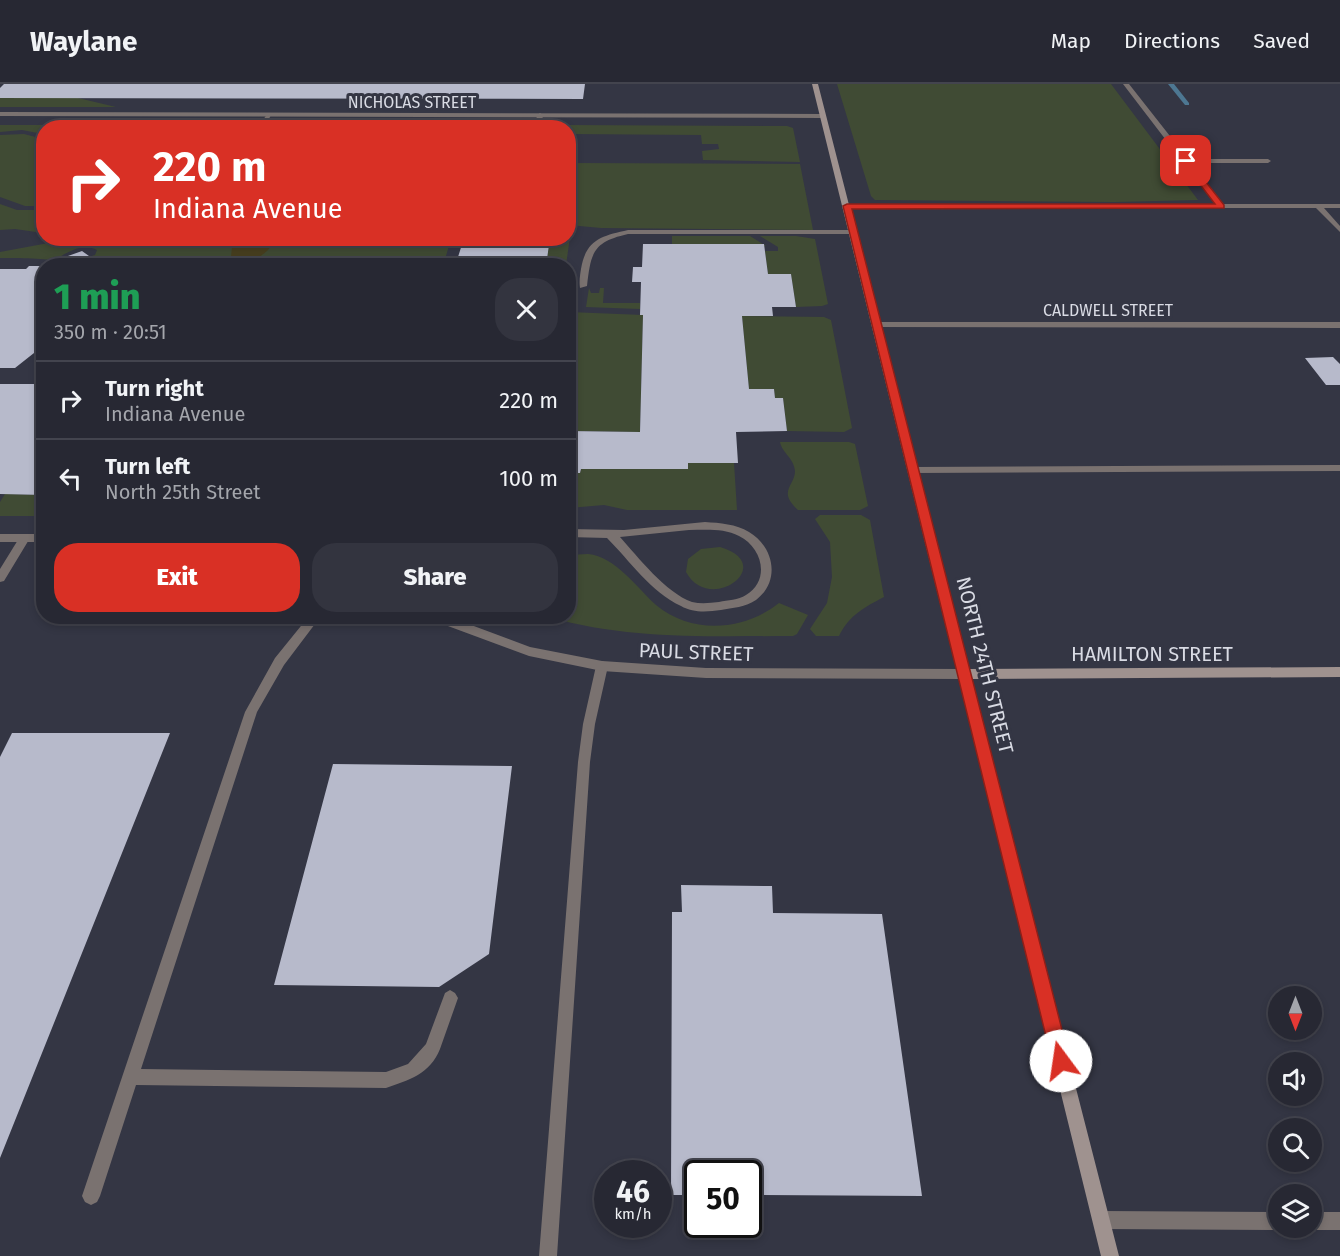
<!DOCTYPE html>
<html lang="en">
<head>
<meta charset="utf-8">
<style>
	body { margin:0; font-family:"Fira Sans",sans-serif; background:#33343f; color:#f1f3f6; height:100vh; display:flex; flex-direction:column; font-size:22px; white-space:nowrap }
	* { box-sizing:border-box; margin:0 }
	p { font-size:20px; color:#a4a6ac }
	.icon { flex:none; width:33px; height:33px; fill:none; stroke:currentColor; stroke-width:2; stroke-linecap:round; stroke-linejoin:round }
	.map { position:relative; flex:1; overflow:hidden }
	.sheet { position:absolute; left:36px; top:174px; width:540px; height:366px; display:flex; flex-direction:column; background:#272833; border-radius:24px; box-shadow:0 3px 9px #0003,0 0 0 2px #43444e }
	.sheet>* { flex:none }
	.guide { position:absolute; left:36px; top:36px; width:540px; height:126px; border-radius:24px; box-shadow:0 3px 9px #0003,0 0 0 2px #43444e; background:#d93025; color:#fff; overflow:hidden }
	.needle { width:39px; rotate:180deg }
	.buttons { position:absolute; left:1268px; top:902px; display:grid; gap:12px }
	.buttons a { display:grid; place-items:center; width:54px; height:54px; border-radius:50%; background:#272833; box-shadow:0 3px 9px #0003,0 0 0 2px #43444e; font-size:30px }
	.speed { position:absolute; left:594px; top:1076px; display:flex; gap:12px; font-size:30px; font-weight:700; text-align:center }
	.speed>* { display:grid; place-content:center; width:78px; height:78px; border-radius:50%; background:#272833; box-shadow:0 3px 9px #0003,0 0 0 2px #43444e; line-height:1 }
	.speed small { font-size:15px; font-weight:400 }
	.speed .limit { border:3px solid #111; border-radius:9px; background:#fff; color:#111 }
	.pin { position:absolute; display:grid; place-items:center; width:51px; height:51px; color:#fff; margin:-26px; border-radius:12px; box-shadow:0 3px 9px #0006 }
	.me { position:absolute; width:66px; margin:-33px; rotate:346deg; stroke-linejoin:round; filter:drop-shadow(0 0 4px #0008) }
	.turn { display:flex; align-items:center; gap:21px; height:126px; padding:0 18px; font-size:27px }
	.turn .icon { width:78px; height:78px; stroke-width:2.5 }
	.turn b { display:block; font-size:42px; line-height:51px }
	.round { display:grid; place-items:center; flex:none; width:63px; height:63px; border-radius:24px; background:#33343f }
	.summary { display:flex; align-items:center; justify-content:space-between; height:102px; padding:0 18px }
	h1 { font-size:36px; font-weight:800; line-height:45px; color:#1e9e55 }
	.button { display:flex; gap:12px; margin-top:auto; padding:12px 18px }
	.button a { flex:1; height:69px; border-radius:24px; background:#d93025; color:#fff; font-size:24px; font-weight:800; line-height:69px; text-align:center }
	.button a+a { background:#33343f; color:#f1f3f6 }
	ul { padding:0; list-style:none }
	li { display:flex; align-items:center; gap:18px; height:78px; padding:0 18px; border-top:2px solid #43444e }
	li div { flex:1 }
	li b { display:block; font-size:22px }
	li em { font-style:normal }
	header { display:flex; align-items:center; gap:36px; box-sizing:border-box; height:84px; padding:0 30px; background:#272833; border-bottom:2px solid #43444e }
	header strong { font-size:28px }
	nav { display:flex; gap:33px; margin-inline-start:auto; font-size:21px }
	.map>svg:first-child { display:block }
</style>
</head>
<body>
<header>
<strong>Waylane</strong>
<nav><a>Map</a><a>Directions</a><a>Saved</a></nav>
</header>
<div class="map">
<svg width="1340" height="1172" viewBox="0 0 1340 1172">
	<rect width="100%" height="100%" fill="#343644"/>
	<path fill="#404b34" d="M837 0H1111L1198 116 1115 118 875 116 871 112Z
		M0 14H78L116 23H0Z
		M0 41H212L206 44H44L43 50 22 46 0 48Z
		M563 41 787 42 793 44 800 78 703 76 702 67 719 65 718 60H702L701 51 569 50 568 44 562 43Z
		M24 50 43 55V122H25L0 113V51Z
		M568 79 800 80 813 146 601 144 569 141Z
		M0 120 17 126H43V149L15 145 0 146Z
		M569 147 570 153 566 181 546 182 550 155 568 154Z
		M672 152H750L766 162 672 160Z
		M760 152H796L815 155 828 220 822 222 796 223 791 190H768L765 167H778V163Z
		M52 154 451 155 443 182H112L111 175 102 173 88 177 86 181H62L95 171 97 166C82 158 66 169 53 177 48 174 9 174 0 174V168L54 158Z
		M589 204 591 209H599L600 204H604L603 219H640V225L586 223Z
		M569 228 643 231 640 348 569 347Z
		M742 232 824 233 831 236 852 344 844 348 787 347 783 314H775L774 305H749Z
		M780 358H849L855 360 868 422 860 426H798C777 407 795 402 795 387 794 374 782 369 780 358Z
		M688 379H734L737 426H627L604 421 569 424V389H580L581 385H688Z
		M5 410 43 411V432H0V418Z
		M820 431H861L870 436 884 513C865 523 849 531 839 552H816L810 545 827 519 832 493 830 458 815 435Z
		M720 463C779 480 710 532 686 488L688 475 701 465Z
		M588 470C616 473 636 503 656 521 692 551 744 547 779 519L808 531 797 550 793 552C712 552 627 556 549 533L568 532 569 471Z"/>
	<path fill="#473f1f" d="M242 155H270L273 158C267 172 252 178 237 177L231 173 232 163Z"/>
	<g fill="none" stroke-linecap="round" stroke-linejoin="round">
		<path fill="#4d7792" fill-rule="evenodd" d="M1168 0H1174L1189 19V21H1185Z"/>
	</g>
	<path fill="#b7bacb" d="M4 0H585L583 15 0 14V4Z
		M464 154H550L546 182H462L464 173H458Z
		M643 160H764L768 190H791L796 223H772L773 232H742L749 305H774L775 314H783L787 347 736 348 738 379H688V385H581L580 389H568V347L640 348 643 231H640L641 198H632L633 183H642Z
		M82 167 89 172 74 177 68 172Z
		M29 182H44V247L34 269 15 284H0V185H26Z
		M1333 273 1340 280V301H1326L1305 274Z
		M0 300H44V411L0 410Z
		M12 649H170L0 1074V673Z
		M333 680 512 682 489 870 439 903 274 901Z
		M681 801 772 802 773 829 882 830 922 1112 748 1111V1089H698V1111H671L672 828H682Z"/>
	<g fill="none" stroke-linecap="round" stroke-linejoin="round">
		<path fill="#7a7270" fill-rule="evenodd" d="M1123 0H1129L1188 75H1268L1271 77 1268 79H1191L1225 122 1218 124Z
			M268 29 271 31 264 44H257Z
			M540 29 543 31 541 44H535L537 31Z
			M628 146H854L858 148 854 150H628C593 158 591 168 587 202L580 204C579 198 580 191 581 185 586 155 602 152 628 146Z
			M1340 381V387L914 389 909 386 914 383Z
			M705 438C720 439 736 440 749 448 774 463 781 497 756 516 746 523 732 524 721 526 707 528 693 529 681 522 651 508 630 477 607 454L568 453V445L624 446ZM689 446C705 446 724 444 739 452 762 463 771 496 746 511 738 516 728 516 719 518 710 519 701 520 692 518 666 509 638 473 620 453Z
			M25 450 30 454 4 497 0 498V485L21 451Z
			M309 532H321L284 581 257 628 141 985 386 988 408 980 426 960 445 909 450 906 455 909 458 914 440 965C430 990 409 996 386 1004L136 1001 100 1112 97 1118 91 1121 85 1118 82 1112 245 628 275 574Z
			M602 577 606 579 608 582 595 640 590 678 557 1172H539L578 678 583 640 596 582 598 579Z
			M1102 1127 1278 1128V1143H1284L1278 1146 1102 1145 1096 1142 1093 1136 1096 1130Z
			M1311 1128H1340V1146H1311L1305 1143H1311Z"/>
		<path fill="#7a7270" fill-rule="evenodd" d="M844 120H1340V124H1324L1340 142V148L1316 124H847L843 122Z
			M877 238H1340V244L874 243V239Z"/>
		<path fill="#7a7270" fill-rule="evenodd" d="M0 28 823 30 826 32 823 34 0 32Z
			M0 450H44V458H0Z
			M428 532H447L530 563 602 577 706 584 965 585 969 587 971 590 969 593 965 595 706 594 602 587 529 572 429 535Z"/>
		<path fill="#9f928f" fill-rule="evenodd" d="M812 0H818L968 585 1340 583V593L971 595 1119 1172H1101Z"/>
	</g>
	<path fill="#d93025" stroke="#8d1f18" stroke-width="1.5" d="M1183 75H1188L1224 121V124L852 125 1070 977 1067 984 1061 986 1054 984 1052 977 843 122 847 120H1215L1183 78Z"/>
	<g text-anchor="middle" stroke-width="6" stroke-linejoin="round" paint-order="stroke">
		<g font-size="16" fill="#d9dbe4" stroke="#343644">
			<text x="412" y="24">NICHOLAS STREET</text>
			<text x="1108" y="232">CALDWELL STREET</text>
		</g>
		<g font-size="20" fill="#d9dbe4" stroke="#343644">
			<text transform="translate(696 568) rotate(2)" y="7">PAUL STREET</text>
			<text x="1152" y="577">HAMILTON STREET</text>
			<text transform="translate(985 581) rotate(76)" y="7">NORTH 24TH STREET</text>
		</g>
	</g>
</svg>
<div class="buttons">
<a><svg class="needle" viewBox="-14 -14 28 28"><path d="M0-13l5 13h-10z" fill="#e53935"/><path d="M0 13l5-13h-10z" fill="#a4a6ac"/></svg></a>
<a><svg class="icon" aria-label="sound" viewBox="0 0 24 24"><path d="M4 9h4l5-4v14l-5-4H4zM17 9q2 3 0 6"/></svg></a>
<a><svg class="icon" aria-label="search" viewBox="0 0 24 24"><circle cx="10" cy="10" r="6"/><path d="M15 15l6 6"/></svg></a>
<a><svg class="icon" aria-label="layers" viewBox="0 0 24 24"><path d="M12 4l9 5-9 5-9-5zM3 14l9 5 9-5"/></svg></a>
</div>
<div class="speed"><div>46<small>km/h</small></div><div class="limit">50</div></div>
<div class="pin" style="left:1186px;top:77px;background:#d93025"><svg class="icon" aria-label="arrive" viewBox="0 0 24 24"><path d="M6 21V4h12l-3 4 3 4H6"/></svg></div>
<svg class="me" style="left:1061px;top:977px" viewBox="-20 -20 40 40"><circle r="19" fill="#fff"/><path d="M0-13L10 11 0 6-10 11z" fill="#d93025"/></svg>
<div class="guide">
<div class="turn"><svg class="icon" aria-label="right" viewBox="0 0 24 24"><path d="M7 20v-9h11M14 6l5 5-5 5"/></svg><div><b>220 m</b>Indiana Avenue</div></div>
</div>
<section class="sheet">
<div class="summary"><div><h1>1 min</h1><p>350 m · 20:51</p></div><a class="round"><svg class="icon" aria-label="close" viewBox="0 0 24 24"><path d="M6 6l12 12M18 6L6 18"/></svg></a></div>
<ul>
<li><svg class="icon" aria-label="right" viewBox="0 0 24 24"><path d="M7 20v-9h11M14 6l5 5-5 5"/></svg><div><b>Turn right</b><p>Indiana Avenue</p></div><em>220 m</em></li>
<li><svg class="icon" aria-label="left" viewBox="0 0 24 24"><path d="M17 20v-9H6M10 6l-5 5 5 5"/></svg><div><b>Turn left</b><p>North 25th Street</p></div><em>100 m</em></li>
</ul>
<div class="button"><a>Exit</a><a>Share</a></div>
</section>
</div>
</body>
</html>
